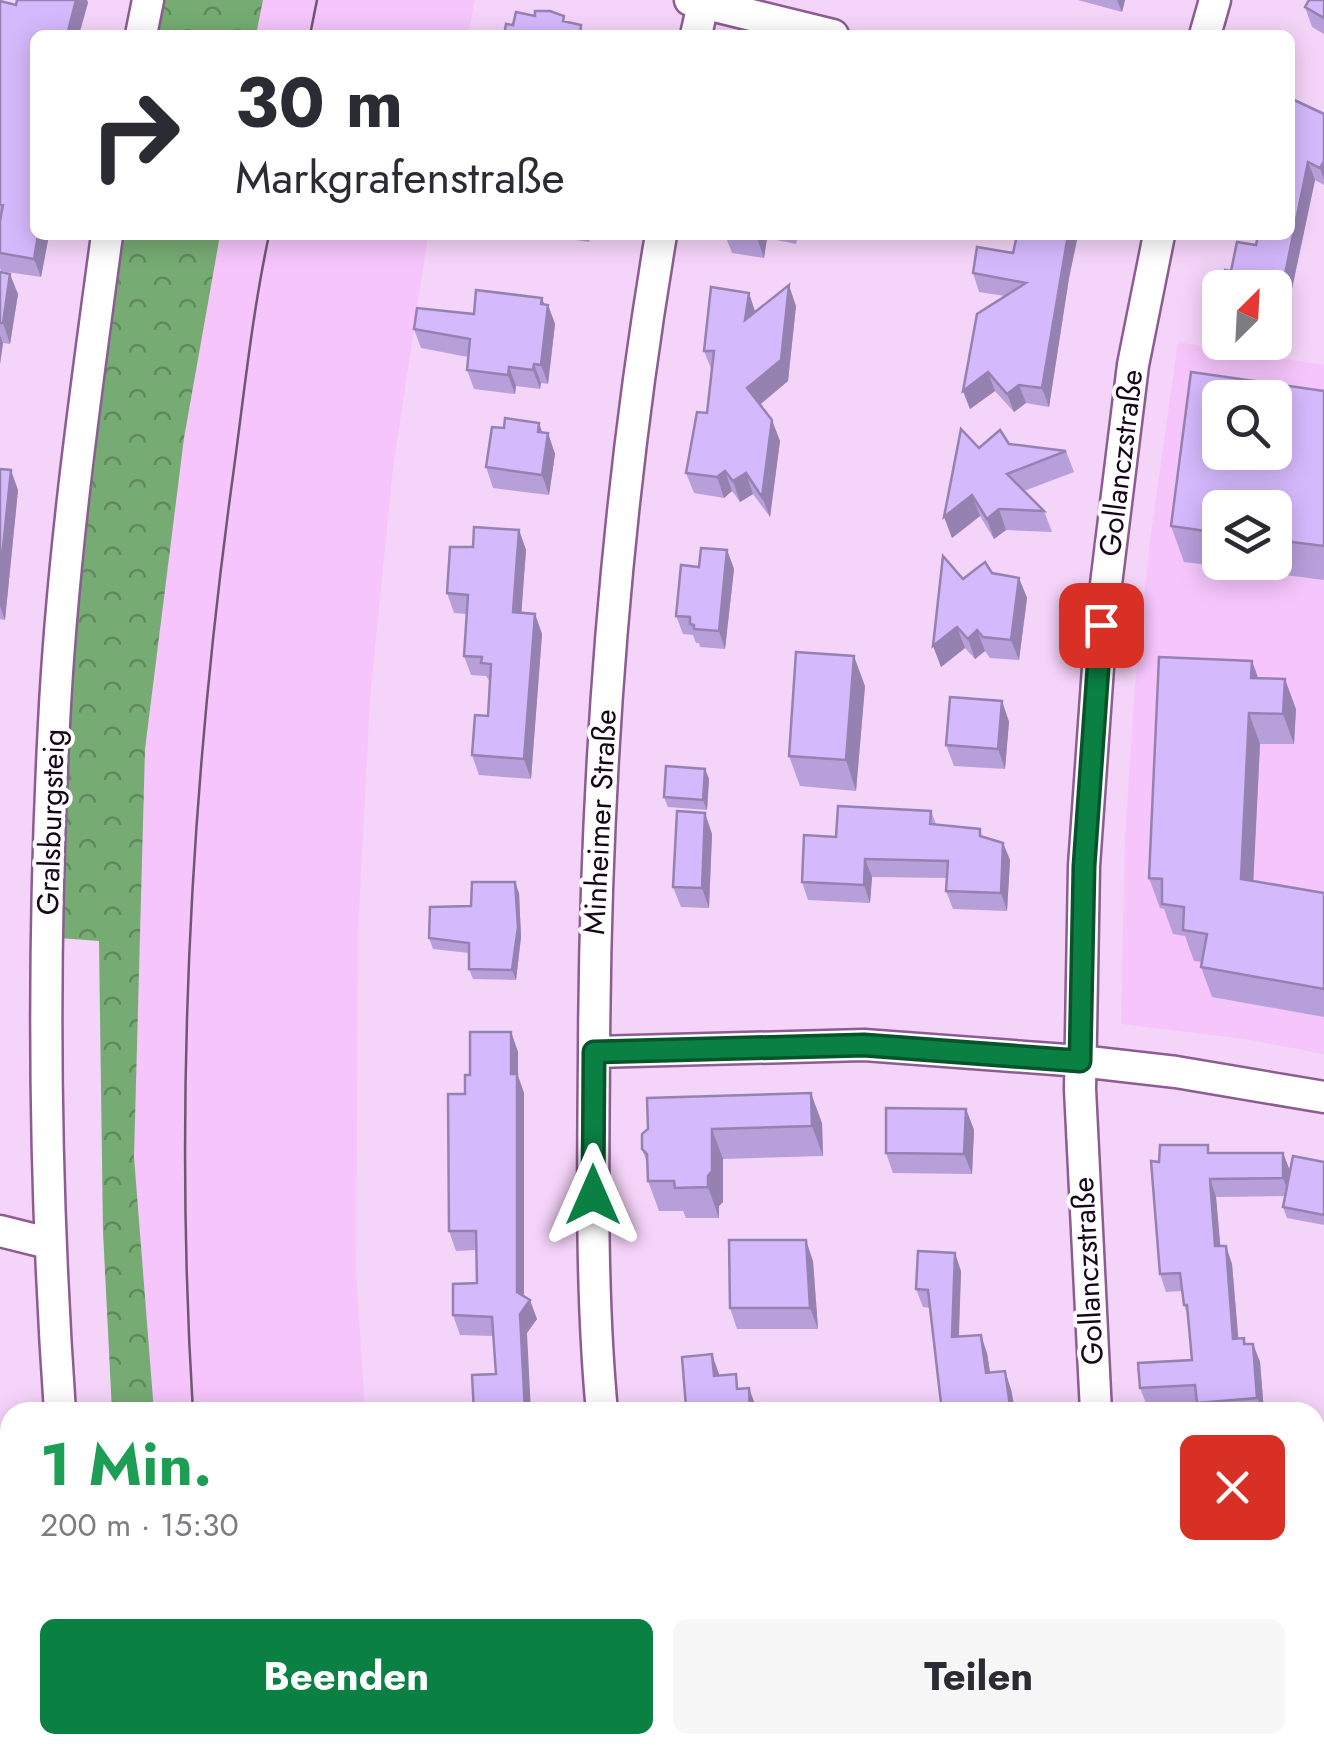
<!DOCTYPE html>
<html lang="de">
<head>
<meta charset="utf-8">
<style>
	body { margin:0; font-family:Jost,sans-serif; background:#f7f7f7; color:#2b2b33; height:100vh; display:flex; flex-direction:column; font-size:38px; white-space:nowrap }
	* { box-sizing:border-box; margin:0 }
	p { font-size:32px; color:#7c7c81 }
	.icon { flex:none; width:55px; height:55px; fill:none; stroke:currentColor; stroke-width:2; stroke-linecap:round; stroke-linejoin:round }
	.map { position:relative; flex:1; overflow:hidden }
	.panel { position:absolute; left:0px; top:1402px; width:1325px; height:352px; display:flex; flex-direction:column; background:#fff; border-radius:30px 30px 0 0; box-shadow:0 5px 25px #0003 }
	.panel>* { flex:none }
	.guide { position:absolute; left:30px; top:30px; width:1265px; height:210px; border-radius:15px; box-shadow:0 5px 25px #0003; background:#fff; color:#2b2b33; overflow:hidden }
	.needle { width:65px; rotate:24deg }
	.tools { position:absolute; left:1202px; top:270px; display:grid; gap:20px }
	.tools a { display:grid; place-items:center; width:90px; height:90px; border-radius:15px; background:#fff; box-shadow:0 5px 25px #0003; font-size:50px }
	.pin { position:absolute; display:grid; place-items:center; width:85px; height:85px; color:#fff; margin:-42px; border-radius:20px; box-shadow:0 5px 15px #0006 }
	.me { position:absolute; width:110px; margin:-55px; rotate:0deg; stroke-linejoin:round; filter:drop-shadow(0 0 8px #0008) }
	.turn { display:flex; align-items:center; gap:35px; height:210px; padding:0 40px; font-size:45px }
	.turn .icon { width:130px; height:130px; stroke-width:2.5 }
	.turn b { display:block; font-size:70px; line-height:85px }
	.round { display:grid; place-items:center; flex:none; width:105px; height:105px; border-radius:15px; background:#f7f7f7 }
	.head { display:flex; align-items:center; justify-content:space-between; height:170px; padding:0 40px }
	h1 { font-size:60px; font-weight:700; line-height:75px; color:#1e9e55 }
	.cta { display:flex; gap:20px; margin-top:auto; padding:20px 40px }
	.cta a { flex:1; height:115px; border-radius:15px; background:#0b8043; color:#fff; font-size:40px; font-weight:700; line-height:115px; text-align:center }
	.cta a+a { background:#f7f7f7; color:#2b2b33 }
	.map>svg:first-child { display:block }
</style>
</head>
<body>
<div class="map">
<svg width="1324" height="1754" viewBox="0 0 1324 1754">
	<defs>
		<pattern id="forest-crowns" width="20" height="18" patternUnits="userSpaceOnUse" patternTransform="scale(2.5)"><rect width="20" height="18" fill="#76ab73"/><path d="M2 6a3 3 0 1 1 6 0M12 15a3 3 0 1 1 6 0" fill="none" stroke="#60895e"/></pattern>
	</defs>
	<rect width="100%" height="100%" fill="#f5d4f9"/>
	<path fill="#f5c5fb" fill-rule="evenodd" d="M202 0H475L468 35H195Z
		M160 235H428L393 468 370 698 358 932 356 1273 365 1412H114L103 1231 99 940Z
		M1178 342 1324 365V1054L1245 1039 1121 1024 1125 838 1135 687 1150 541ZM1220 398H1275V452H1220ZM1220 508H1275V562H1220Z
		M133 1745H395L397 1754H134Z"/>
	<path fill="url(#forest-crowns)" d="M160 0H263L256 35H154Z
		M117 235H220L184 438 145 749 134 1157 154 1412H112L103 1231 99 941 59 938 68 724 84 505Z
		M131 1745H187L189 1754H131Z"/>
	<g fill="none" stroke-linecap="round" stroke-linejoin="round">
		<g stroke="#8d5c93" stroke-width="35">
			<path id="minor" d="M690 0 833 35
				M141 35 148 0
				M696 35 703 4
				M1205 35 1215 0
				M594 1052 864 1045 1080 1061 1176 1072 1324 1097
				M0 1231 48 1243
				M60 1412C44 1183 42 954 54 724 62 561 85 397 107 235
				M602 1412C591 1295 593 1175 594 1057 595 781 615 507 661 235
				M1096 1412 1080 1089 1084 866 1101 625 1133 365 1159 235
				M83 1745 84 1754
				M634 1745 635 1754
				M1139 1745 1141 1754"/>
		</g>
		<use href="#minor" stroke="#fff" stroke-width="30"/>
		<path stroke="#6f5772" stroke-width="2.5" d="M310 35 317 0
			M193 1412C174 1105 190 795 231 490 243 405 251 319 269 235
			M220 1745 221 1754"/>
	</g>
	<path fill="#b79fda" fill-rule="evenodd" d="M17 0H87L88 3 35 35V235H49L41 277 1 271 0 268V1L16 5Z
		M1078 0H1125L1122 12Z
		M1324 0V34L1312 27 1305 7Z
		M1290 98 1324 114V185L1315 180 1282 336 1275 335V288L1231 271 1256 245Z
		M544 235H597V237L591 236 589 242Z
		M725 235H798L796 244 767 238 764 258 732 253Z
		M1017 235H1078L1069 278 1049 407 1026 403 1014 412 995 391 970 409 963 391 1005 296 979 292 973 273 1013 253Z
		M0 272 18 294 10 344 3 343 0 364Z
		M542 298 544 304 548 305 555 324 548 384 541 383 540 389 516 386 515 394 474 389 467 370 468 357 421 348 414 329Z
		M796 306 788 381 760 404 780 441 770 517 753 494 740 502 732 491 724 498 694 493 686 473 707 413 712 371 704 351 756 312Z
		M1324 391V580L1184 562 1171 526ZM1220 508H1275V562H1220Z
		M542 433H548L555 454 549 495 493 488 486 467Z
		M1009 444 1066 451 1074 472 1024 491 1044 511 1052 532 1006 530 994 539 980 516 952 538 979 448Z
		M0 469 18 490 5 620 0 619Z
		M519 530 526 550 521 613 535 614 542 634 531 779 479 775 472 755 488 716 490 682 486 676 471 675 464 656 467 614 454 613 447 593 473 547Z
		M727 550 734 569 725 649 700 647 699 643H696L693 635 683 634 676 616 699 567Z
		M992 573 1019 578 1027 598 1019 660 990 658 985 651 975 659 965 648 941 667 963 579Z
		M1258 678 1296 709 1294 744H1260L1253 881 1324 893V1017L1212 997 1201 967 1202 962 1194 961 1185 936 1173 934 1164 909 1160 908 1149 878Z
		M865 686 856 791 800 786 789 756Z
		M1002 701 1009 722 1005 769 954 766 946 745Z
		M705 769 709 779 707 810 668 807 664 797Z
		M931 811 936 824 1003 843 1010 860 1007 911 953 909 946 891 947 878 872 877 870 903 808 900 802 882 836 837Z
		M705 813 712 834 709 908 681 907 673 887Z
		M519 893 521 937 516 980 473 979 469 969V953L433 949 429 938 471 906Z
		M511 1032 518 1052V1076L524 1093V1297L537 1319 496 1374 493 1336 460 1335 453 1315 477 1283 476 1250 456 1251 449 1231 465 1094 470 1075Z
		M966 1109 974 1130 972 1174 893 1173 886 1153Z
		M822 1123 823 1156 723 1159V1202L719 1206V1218H686L683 1211H659L648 1181 647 1163 642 1149 648 1129Z
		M1211 1153H1283L1290 1171 1324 1162V1225L1287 1218 1283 1207 1285 1196 1216 1197 1220 1246H1226L1232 1264 1238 1338H1244L1246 1344H1253L1260 1362 1264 1412H1201L1197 1403 1147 1406 1140 1388 1192 1360 1188 1317 1184 1305 1182 1291 1166 1292 1160 1274 1159 1162Z
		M813 1261 818 1329H737L730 1308Z
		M961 1271 959 1337 987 1353 990 1373 1011 1389 1015 1409 930 1308 923 1307 916 1289Z
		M0 1605 10 1614V1678H0Z"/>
	<path fill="#9582b1" d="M76 0H87L88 3 79 35H67Z
		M1117 0H1125L1122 12Z
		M1324 161V180L1320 168Z
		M1308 162 1315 180 1282 336 1276 318Z
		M38 235H49L41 277 34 259Z
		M757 235H766L767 238 764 258 757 238Z
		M1068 235H1078L1069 278 1049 407 1042 388Z
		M10 274 18 294 10 344 3 323Z
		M789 285 796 306 788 381 755 409 747 388Z
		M749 293 756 314 745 320Z
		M542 298 547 312 548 305 555 324 548 384 541 365Z
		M0 335 3 343 0 364Z
		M534 364 541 383 540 389 533 370Z
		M509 367 516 386 515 394 508 375Z
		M988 372 995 391 970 409 963 391Z
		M1019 385 1026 403 1014 412 1007 394Z
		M772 420 780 441 770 517 762 497Z
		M539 423 546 443 548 433 555 454 549 495 542 475 538 432Z
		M11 470 18 490 5 620 0 606V576Z
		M725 471 732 491 724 498 717 477Z
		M746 473 753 494 740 502 733 481Z
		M972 495 980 516 952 538 944 517Z
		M999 509 1006 530 994 539 987 519Z
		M519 530 526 550 520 632 513 612Z
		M727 550 734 569 725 649 719 631Z
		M1019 578 1027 598 1019 660 1011 640Z
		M535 614 542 634 531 779 524 759Z
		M957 627 965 648 941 667 933 646Z
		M977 630 985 651 975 659 968 639Z
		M854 656 865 686 856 791 846 760Z
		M1252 661 1263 691 1251 678Z
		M1285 679 1296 709 1294 744 1283 714Z
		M1002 701 1009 722 1005 769 998 749Z
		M1249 713 1260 744 1252 909 1241 879Z
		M705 769 709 779 707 810 703 800Z
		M705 813 712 834 709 908 702 888Z
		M1003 843 1010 860 1007 911 1001 893Z
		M865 859 872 877 870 903 864 885Z
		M515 882 519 893 521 937 516 980 512 970Z
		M511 1032 518 1052V1076L524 1093V1308L530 1300 537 1319 527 1333 531 1412H525L517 1292 511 1074Z
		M811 1093 822 1123 823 1156 812 1126Z
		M966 1109 974 1130 972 1174 964 1154Z
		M712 1129 723 1159V1202L719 1206V1218L708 1187Z
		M1283 1153 1290 1171V1196L1283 1178Z
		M1210 1179 1216 1197 1222 1264 1215 1246Z
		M806 1240 813 1261 818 1329 810 1308Z
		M1226 1246 1232 1264 1240 1357 1233 1339Z
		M955 1253 961 1271 958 1355 952 1337Z
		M981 1335 987 1353 993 1391 986 1373Z
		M1253 1344 1260 1362 1264 1412 1257 1398Z
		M712 1354 719 1374 721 1395 714 1376Z
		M1005 1371 1011 1389 1015 1412 1010 1406Z
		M749 1388 756 1407 757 1412H750Z
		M6 1604 10 1614V1659V1658Z"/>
	<path fill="#d5b9fd" stroke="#9582b1" stroke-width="2.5" fill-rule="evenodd" d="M17 0H76L67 35H35V235H38L34 259 0 253V221L3 205 0 204V1L16 5Z
		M1309 0H1324V18L1305 7Z
		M535 11H550L564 16 563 21 581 25 580 35H504L506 24 513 25 516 12 535 16Z
		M1290 98 1324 114V161L1320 168 1308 162 1276 318 1275 288H1221L1225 270 1231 271 1237 242 1256 245 1258 235H1290Z
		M736 235H757V238Z
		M1017 235H1068L1042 388 1019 385 1007 394 988 372 963 391 977 314 1026 283 973 273 977 247 1013 253Z
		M0 272 10 274 3 323H0Z
		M789 285 781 360 747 388 772 420 762 497 746 473 733 481 725 471 717 477 686 473 697 412 707 413 714 351H704L711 287 749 293 745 320Z
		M476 290 542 298 541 304 548 305 541 365 534 364 533 370 509 367 508 375 467 370 470 339 414 329 417 308 474 314Z
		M1191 372 1324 391V546L1275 540V508H1220V533L1171 526ZM1220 398H1275V452H1220Z
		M505 418 539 423 538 432 548 433 542 475 486 467 492 427 504 428Z
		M961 429 979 448 1000 430 1009 444 1066 451 1007 474 1044 511 999 509 987 519 972 495 944 517Z
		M0 469 11 470 0 576Z
		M474 527 519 530 513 612 535 614 524 759 472 755 475 715 488 716 491 664 481 663 482 657 464 656 468 595 447 593 450 547H473Z
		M701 548 727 550 719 631 694 629V625L690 624V617L676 616 681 565 699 567Z
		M943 556 963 579 985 562 992 573 1019 578 1011 640 983 637 977 630 968 639 957 627 933 646Z
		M796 652 854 656 846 760 789 756Z
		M1159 657 1252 661 1251 678 1285 679 1283 714 1249 713 1241 879 1324 893V989L1201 967 1207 934 1183 930 1184 907 1162 904V879L1149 878Z
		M950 697 1002 701 998 749 946 745Z
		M666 766 705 769 703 800 664 797Z
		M838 806 931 811 930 824 980 829V836L1003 843 1001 893 946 891 948 861 865 859 864 885 802 882 804 835 836 837Z
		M677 811 705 813 702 888 673 887Z
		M472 882H515L518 927 512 970 469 969V943L429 938 430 907 471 906Z
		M470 1032H511V1074H517V1292L530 1300 520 1314 525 1412H474L472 1375 496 1374 492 1317 453 1315V1284L477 1283 476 1231H449L448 1094H465V1075H470Z
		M811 1093 812 1126 712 1129V1171L708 1176V1187L675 1188 674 1181H648L647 1154 642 1149V1134L648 1129 647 1098Z
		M886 1108 966 1109 964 1154 886 1153Z
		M1160 1145H1208V1153H1283V1178L1210 1179 1215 1246H1226L1233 1339 1244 1338V1344H1253L1257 1398 1197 1403 1195 1385 1140 1388 1138 1363 1192 1360 1187 1305H1184L1180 1273 1160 1274 1151 1161 1159 1162Z
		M1293 1156 1324 1162V1215L1283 1207Z
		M729 1240H806L810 1308H730Z
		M918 1251 955 1253 952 1337 981 1335 986 1373 1005 1371 1010 1406 1015 1410 1016 1412H942L928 1290 916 1289Z
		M712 1354 714 1376 736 1374 737 1389 749 1388 750 1412H681L686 1407 682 1357Z
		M6 1604 10 1658H0V1605Z
		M503 1745H558L559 1754H500V1750L503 1749Z"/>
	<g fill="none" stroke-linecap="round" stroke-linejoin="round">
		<g stroke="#07532c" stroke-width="25">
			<path id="route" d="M593 1195 594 1052 864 1045 1080 1061 1084 866 1101 625"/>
		</g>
		<use href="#route" stroke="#0b8043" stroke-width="18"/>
	</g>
	<g text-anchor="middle" stroke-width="8" stroke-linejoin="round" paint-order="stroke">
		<g font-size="30" fill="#170519" stroke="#fff">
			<text transform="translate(1121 463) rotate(-83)" y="10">Gollanczstraße</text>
			<text transform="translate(51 822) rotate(-88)" y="10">Gralsburgsteig</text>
			<text transform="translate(600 822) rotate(-87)" y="10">Minheimer Straße</text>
			<text transform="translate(1088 1271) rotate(-93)" y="10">Gollanczstraße</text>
		</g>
	</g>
</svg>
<div class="tools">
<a><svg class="needle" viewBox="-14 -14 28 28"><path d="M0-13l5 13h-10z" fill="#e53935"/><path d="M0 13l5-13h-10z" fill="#7c7c81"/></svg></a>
<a><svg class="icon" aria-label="search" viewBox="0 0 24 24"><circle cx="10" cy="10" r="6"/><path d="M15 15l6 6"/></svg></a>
<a><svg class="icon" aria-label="layers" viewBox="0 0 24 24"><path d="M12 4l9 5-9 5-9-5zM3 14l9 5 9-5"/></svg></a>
</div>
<div class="pin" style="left:1101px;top:625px;background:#d93025"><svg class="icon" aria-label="arrive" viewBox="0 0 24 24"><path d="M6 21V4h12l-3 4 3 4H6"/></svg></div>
<svg class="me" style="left:593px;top:1195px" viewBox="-20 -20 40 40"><path d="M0-17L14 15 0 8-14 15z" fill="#0b8043" stroke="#fff" stroke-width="4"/></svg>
<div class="guide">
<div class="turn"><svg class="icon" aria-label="right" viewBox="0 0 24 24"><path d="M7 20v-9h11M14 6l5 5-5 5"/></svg><div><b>30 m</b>Markgrafenstraße</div></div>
</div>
<section class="panel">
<div class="head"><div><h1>1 Min.</h1><p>200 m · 15:30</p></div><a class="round" style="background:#d93025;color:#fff"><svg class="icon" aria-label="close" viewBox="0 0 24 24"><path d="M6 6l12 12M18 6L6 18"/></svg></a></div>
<div class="cta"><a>Beenden</a><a>Teilen</a></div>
</section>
</div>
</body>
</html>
